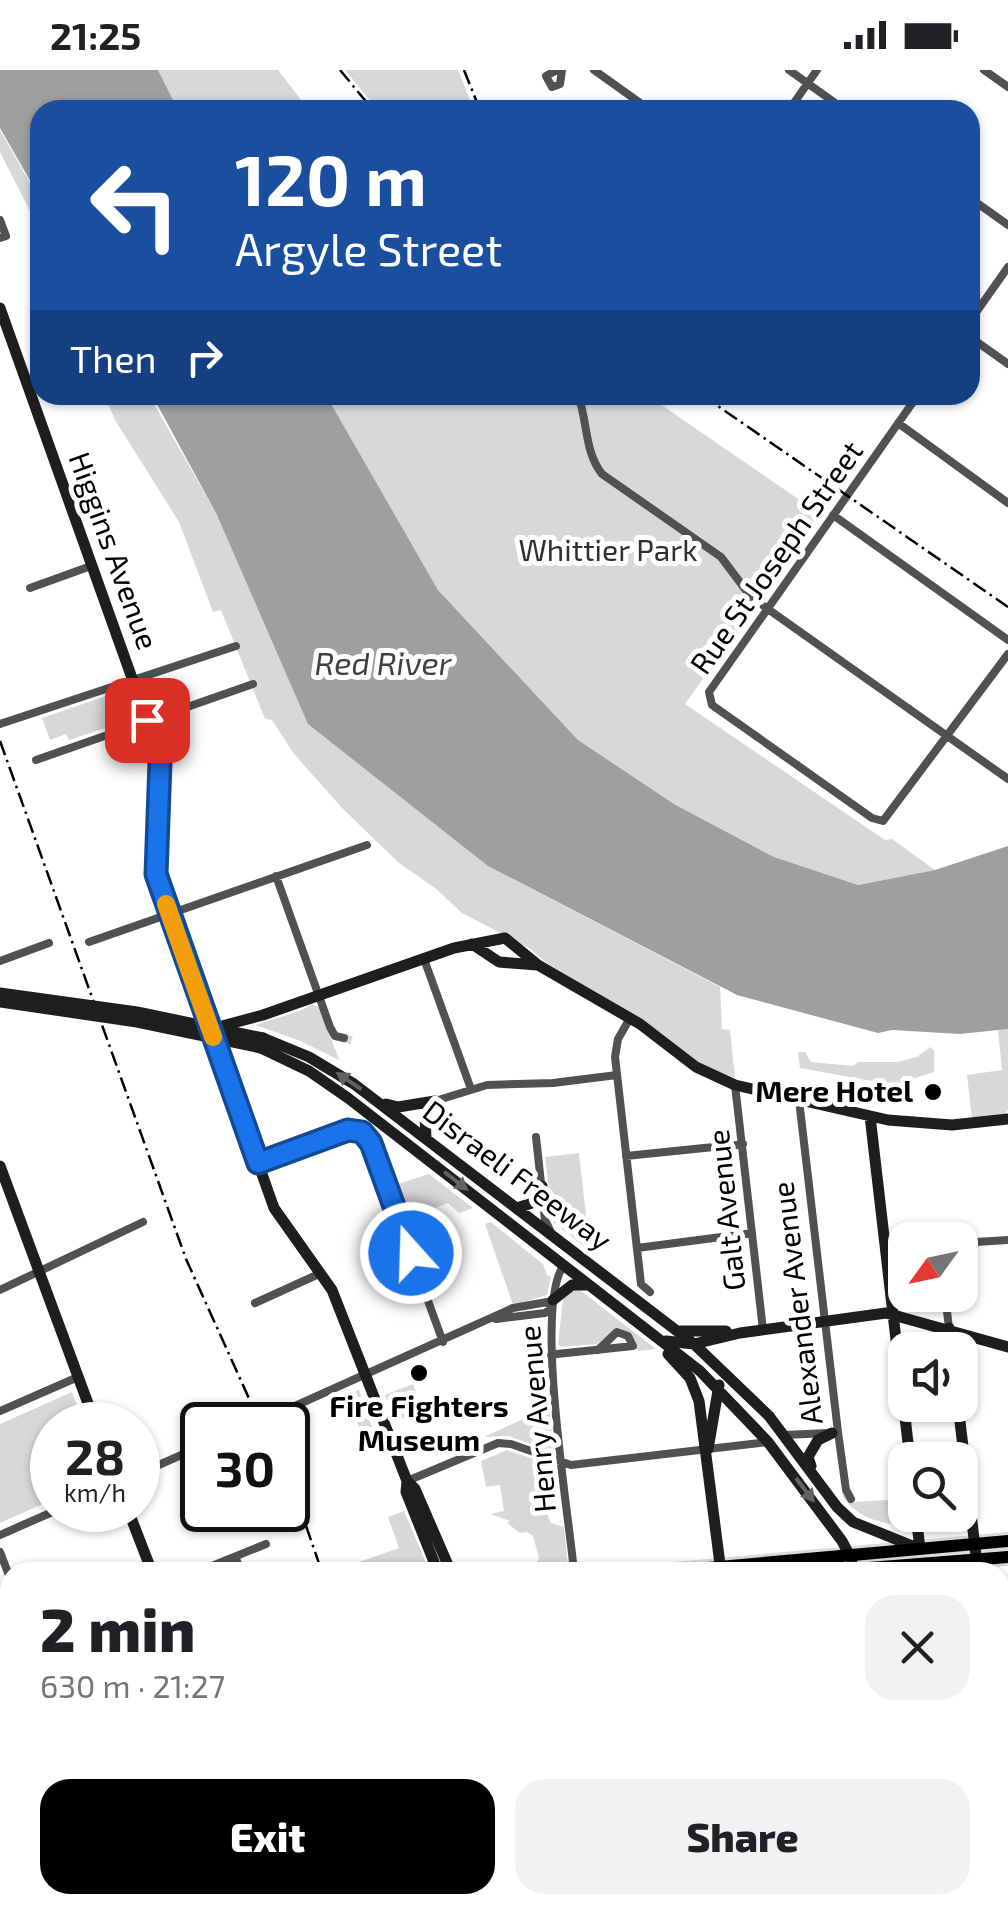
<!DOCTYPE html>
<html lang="en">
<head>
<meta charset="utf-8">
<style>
	body { margin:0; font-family:"Exo 2",sans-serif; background:#f2f2f2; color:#202124; height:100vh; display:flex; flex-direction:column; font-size:38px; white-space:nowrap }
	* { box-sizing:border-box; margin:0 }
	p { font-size:32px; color:#757577 }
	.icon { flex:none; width:55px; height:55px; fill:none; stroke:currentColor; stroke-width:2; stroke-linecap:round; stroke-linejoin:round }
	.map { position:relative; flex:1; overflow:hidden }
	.panel { position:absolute; left:0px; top:1492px; width:1010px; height:352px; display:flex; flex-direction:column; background:#fff; border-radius:30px 30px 0 0; box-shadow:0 2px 8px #0004 }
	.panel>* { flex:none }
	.guide { position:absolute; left:30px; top:30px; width:950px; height:305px; border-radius:30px; box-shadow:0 2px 8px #0004; background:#1a4fa0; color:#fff; overflow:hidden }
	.needle { width:65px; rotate:237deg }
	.controls { position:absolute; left:888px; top:1152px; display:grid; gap:20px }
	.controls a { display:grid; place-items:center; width:90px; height:90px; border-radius:20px; background:#fff; box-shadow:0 2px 8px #0004; font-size:50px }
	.speed { position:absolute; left:30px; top:1332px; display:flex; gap:20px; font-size:50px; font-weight:700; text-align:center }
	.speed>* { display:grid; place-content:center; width:130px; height:130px; border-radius:50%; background:#fff; box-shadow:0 2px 8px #0004; line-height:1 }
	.speed small { font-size:25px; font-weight:400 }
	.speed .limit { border:5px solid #111; border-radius:15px; background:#fff; color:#111 }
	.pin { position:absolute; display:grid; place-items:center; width:85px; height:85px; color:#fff; margin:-42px; border-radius:20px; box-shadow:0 5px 15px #0006 }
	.me { position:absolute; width:110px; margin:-55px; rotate:340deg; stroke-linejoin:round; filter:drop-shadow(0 0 8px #0008) }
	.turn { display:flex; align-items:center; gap:35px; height:210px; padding:0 40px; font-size:45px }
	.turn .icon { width:130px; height:130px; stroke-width:2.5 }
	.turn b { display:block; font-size:70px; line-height:85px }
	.then { display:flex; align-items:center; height:95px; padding:0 40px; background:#0003; gap:20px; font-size:38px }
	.round { display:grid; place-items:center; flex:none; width:105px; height:105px; border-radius:30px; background:#f2f2f2 }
	.head { display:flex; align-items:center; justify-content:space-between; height:170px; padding:0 40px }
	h1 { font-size:60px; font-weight:800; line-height:75px }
	.action { display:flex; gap:20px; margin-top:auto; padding:20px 40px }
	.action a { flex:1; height:115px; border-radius:30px; background:#000; color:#fff; font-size:40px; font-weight:800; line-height:115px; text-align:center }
	.action a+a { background:#f2f2f2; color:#202124 }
	.status { display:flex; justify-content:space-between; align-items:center; height:70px; padding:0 50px; background:#fff; direction:ltr }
	.status svg { height:28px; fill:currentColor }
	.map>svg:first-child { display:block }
</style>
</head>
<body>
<div class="status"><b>21:25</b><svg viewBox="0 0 49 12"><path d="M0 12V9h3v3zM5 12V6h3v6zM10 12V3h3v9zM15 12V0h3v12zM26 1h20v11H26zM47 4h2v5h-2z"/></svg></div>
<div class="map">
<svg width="1008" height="1844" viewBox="0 0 1008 1844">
	<rect width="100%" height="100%" fill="#fff"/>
	<path fill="#d8d8d8" d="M158 0H278L309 40H178Z
		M345 0H458L474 40H378Z
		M0 60 40 131V150L38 145 33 147 0 82Z
		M112 325H149L217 445 488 796 720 917 722 959 730 960 735 1008 700 995 650 956 547 893 529 878 462 843 435 818 399 793 343 739 294 684 272 650 265 649 221 540 213 542 179 452 115 350 106 329Z
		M326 325H647L820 444 685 634 885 770 892 769 935 800 858 815 774 787 674 734 578 670 438 520Z
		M123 620 133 649 69 670 66 664 50 670 42 648Z
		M312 934 320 938 339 990 298 970 255 955 300 941Z
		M1008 959V1040L1005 1044 972 1049 967 1005 1002 1000 998 960Z
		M930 977 934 981V1002L894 1015 800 998 798 982H805L811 992 853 996 858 992H898L917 987Z
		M579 1083 590 1181 553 1152 545 1087Z
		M429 1104 473 1138 459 1143 448 1133 411 1147 398 1114Z
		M491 1152 543 1194 547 1205 551 1207 547 1225 513 1235 485 1154Z
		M577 1220 581 1221 656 1279 638 1281 629 1263 620 1258 597 1274 561 1277 558 1274 563 1229 568 1221Z
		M413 1314 423 1341 396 1351 385 1325Z
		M359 1320 380 1380 372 1383 367 1380 348 1325Z
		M72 1322 84 1355H52V1430L0 1453V1354Z
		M549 1337 554 1382 508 1366 484 1367Z
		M507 1380C521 1386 550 1390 556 1404 564 1423 539 1434 551 1453L564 1457 568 1496 532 1502 539 1488 533 1466 527 1462 520 1463 507 1453 510 1451 490 1444 504 1441 500 1415 486 1417 481 1391Z
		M841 1422 852 1432 905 1429V1445H908L909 1455C883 1456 851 1446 841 1422Z
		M404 1441 430 1502H340L339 1499 399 1478 388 1447Z"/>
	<path fill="#9f9f9f" d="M0 0H158L178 40H40V128L0 58Z
		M152 325H326L438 520 578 670 674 734 774 787 858 815 935 800 1008 776V959L960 964 892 960 878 963 737 925 488 796 308 654 217 445Z"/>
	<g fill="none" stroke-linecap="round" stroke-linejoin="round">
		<path stroke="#d9d9d9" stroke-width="8" stroke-dasharray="8 4" stroke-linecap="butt" d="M344 968 354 971"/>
		<g stroke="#dbdbdb" stroke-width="18">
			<path id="primary" d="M663 1502 1008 1471
				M818 1502 1008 1487
				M0 1737 10 1732
				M0 1756 10 1752"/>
		</g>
		<path stroke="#515151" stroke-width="8" d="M557 0 546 6 552 17 560 14 562 0
			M594 0 650 40
			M789 0 845 40
			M984 0 1008 17
			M789 40 817 0
			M970 128 1008 155
			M0 150 6 166 0 168
			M970 251 1008 197
			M970 267 1008 294
			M578 325C588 352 584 381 602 404L721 487 751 527 1008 709
			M918 325 709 622 712 635 872 748 883 751 1008 584
			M898 353 1008 433
			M833 445 1008 570
			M30 518 91 496
			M0 654 236 576
			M36 690 253 614
			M276 806 330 957 335 966 344 968
			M89 872 367 775
			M424 889 471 1019
			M0 891 49 873
			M630 948 618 969 615 987 641 1214 650 1222
			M735 1015 763 1260
			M799 1030 838 1362 846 1420 851 1429
			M435 1031 487 1015 553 1013 617 1005
			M536 1067 545 1150 550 1160
			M626 1086 743 1074
			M257 1093 349 1060 368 1066 443 1272
			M960 1173 1008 1170
			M637 1178 752 1163
			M564 1195C533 1235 569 1444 574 1502
			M0 1220 143 1152
			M945 1225 949 1258
			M255 1233 321 1203
			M496 1249 545 1243 552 1238
			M551 1285 557 1284 633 1276 628 1266 617 1262 598 1280
			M286 1340 513 1238 547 1232 552 1238
			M0 1341 78 1307
			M784 1365 829 1363
			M138 1404 202 1376
			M407 1411 498 1373 511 1374 571 1395 768 1372
			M0 1465 57 1440
			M0 1482 10 1508
			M235 1487 242 1502
			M197 1502 266 1474
			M0 1586 10 1582
			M1000 1808 1008 1807
			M130 1835 131 1844
			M535 1835 538 1844
			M612 1835 613 1844
			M142 1844 163 1835
			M268 1844 269 1835
			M835 1844 892 1837"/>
		<path stroke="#1e1e1e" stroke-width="11" d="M0 238 158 681 160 697 155 792 158 811 274 1138 332 1220 407 1411 406 1422 438 1502
			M472 874 499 892 537 895
			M211 959 263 945 454 878 505 868 538 895 640 954 696 997 735 1015 888 1050 952 1055 1008 1049
			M263 968 309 987 354 1014 694 1274 769 1346 837 1437 853 1452 920 1479 916 1445
			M261 978 309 1001 348 1028 700 1301 768 1372 842 1471 852 1490
			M386 1034 398 1037 435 1031
			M870 1046 910 1390
			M426 1068 425 1046 435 1031
			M0 1096 96 1355
			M517 1138 535 1132 542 1116
			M553 1230 572 1215H588
			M949 1258 952 1280
			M680 1261H726
			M666 1271 694 1274 740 1263 886 1243 1008 1277
			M668 1284 690 1308 699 1331 721 1502
			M958 1335 978 1502
			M708 1379 719 1315
			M811 1396 808 1387 818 1370 832 1363
			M407 1411 415 1419 451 1502
			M128 1440 152 1502
			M1000 1603 1008 1602
			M1000 1690 1003 1712
			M760 1835 761 1844
			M964 1835 965 1844"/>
		<use href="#primary" stroke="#000" stroke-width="12"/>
		<path stroke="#000" stroke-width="2.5" stroke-dasharray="15 5 2.5 5" stroke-linecap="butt" d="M340 0 373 40
			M464 0 480 40
			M702 325 1008 537
			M0 671 186 1189 261 1355
			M288 1404 322 1502
			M399 1835 400 1844"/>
		<path stroke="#1e1e1e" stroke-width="11" d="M0 923 137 942 263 968
			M0 932 137 952 261 978"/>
	</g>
	<defs><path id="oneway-solid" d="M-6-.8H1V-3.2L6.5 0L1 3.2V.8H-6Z" transform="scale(2.5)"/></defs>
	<g fill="#626262">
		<use href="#oneway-solid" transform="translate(349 1011) rotate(-146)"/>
		<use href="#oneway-solid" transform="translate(456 1111) rotate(38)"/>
		<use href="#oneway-solid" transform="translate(805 1420) rotate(53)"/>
	</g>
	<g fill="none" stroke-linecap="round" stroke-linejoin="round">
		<g stroke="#114b97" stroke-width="25">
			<path id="route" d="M147 650 160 692 156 804 258 1093 348 1060 362 1062 371 1073 411 1183"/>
		</g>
		<use href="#route" stroke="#1a73e8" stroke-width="18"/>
		<path stroke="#f59e0b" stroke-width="18" d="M166 834 213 967"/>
	</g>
	<g fill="#000" stroke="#fff" stroke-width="4">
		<circle cx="933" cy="1022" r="10"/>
		<circle cx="419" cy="1303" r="10"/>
	</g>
	<g text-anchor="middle" stroke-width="10" stroke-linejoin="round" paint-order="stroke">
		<g font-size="30" fill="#000" stroke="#fff">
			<text transform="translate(113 481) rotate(70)" y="10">Higgins Avenue</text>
			<text transform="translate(777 488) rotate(-55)" y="10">Rue St Joseph Street</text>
			<text transform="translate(517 1106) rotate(37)" y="10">Disraeli Freeway</text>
			<text transform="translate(727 1140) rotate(-96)" y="10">Galt Avenue</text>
			<text transform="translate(798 1233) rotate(-97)" y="10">Alexander Avenue</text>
			<text transform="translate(538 1349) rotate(-95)" y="10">Henry Avenue</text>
		</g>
		<g font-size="30" fill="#2f2f2f" stroke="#fff">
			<text x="608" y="491">Whittier Park</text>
		</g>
		<g font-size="30" font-weight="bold" fill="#000" stroke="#fff" text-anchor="end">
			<text x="913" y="1032">Mere Hotel</text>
			<text x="419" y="1347" text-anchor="middle">Fire Fighters<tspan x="419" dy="34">Museum</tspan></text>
		</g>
		<g font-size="32" font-style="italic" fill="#404040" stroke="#fff">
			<text x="383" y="605">Red River</text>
		</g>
	</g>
</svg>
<div class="controls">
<a><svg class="needle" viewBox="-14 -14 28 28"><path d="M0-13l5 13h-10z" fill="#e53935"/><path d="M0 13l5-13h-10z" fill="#757577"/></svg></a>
<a><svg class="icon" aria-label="sound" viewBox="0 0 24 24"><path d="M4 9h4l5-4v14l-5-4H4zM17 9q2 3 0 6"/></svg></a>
<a><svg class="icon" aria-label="search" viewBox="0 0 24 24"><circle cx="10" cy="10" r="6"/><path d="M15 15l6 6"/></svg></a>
</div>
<div class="speed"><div>28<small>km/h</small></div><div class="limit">30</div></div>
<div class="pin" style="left:147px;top:650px;background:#d93025"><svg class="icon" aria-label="arrive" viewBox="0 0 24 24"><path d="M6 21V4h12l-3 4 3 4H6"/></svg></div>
<svg class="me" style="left:411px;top:1183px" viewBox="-20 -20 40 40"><circle r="17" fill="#1a73e8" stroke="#fff" stroke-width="3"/><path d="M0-11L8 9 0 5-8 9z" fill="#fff"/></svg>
<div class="guide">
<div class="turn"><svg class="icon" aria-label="left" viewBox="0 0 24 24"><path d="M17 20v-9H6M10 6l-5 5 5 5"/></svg><div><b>120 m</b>Argyle Street</div></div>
<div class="then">Then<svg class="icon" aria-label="right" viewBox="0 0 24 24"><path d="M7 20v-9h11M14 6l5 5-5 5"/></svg></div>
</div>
<section class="panel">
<div class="head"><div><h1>2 min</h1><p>630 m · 21:27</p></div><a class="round"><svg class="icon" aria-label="close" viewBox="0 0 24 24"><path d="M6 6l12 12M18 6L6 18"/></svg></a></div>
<div class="action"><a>Exit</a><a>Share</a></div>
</section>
</div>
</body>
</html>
